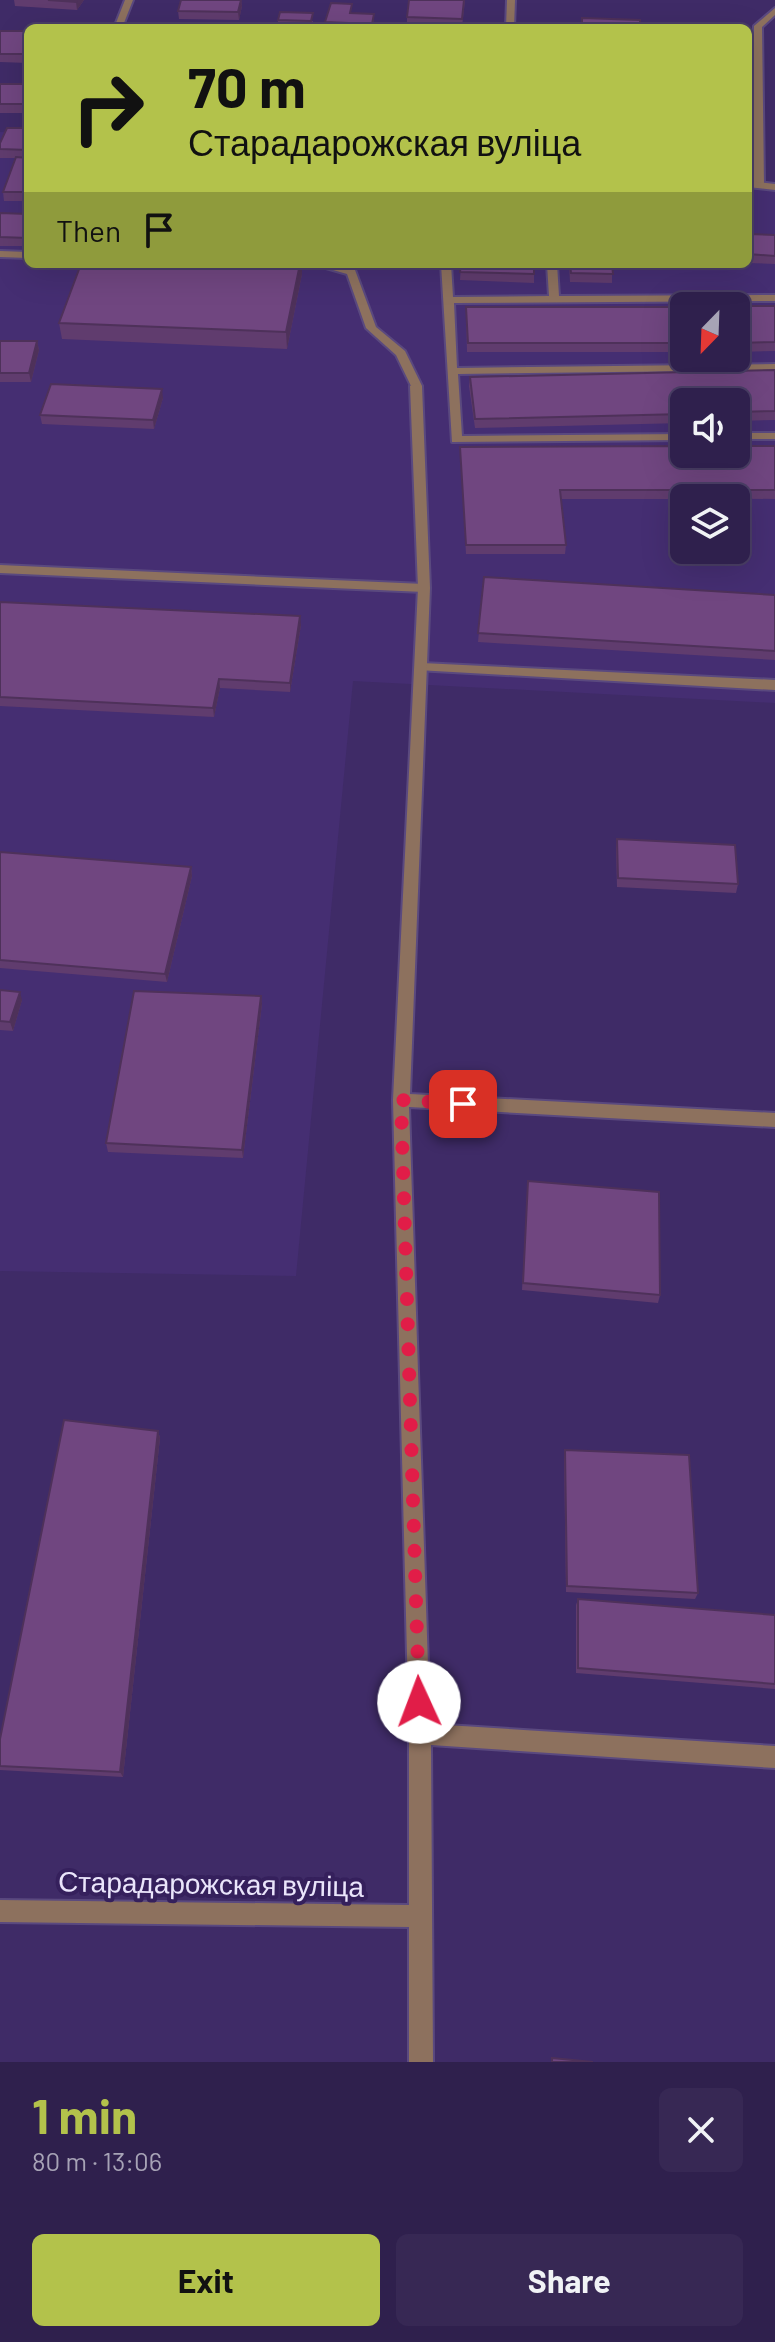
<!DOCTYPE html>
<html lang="en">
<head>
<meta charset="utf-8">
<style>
	body { margin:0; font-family:Barlow,sans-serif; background:#372854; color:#f1f3f6; height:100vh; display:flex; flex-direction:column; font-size:30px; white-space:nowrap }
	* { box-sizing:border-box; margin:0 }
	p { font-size:26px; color:#a7a3b6 }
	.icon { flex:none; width:44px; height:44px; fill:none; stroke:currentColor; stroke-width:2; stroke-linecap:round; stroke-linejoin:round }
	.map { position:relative; height:2062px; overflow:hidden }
	.drawer { display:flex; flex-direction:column; background:#2f204d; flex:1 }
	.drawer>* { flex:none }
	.hud { position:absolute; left:24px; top:24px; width:728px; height:244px; border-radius:12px; box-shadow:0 8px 32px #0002,0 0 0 2px #4a3e65; background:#b3c24b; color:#111; overflow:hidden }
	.needle { width:52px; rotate:203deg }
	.fabs { position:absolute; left:670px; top:292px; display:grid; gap:16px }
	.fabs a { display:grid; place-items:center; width:80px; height:80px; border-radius:12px; background:#2f204d; box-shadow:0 8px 32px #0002,0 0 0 2px #4a3e65; font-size:40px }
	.pin { position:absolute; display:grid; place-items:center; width:68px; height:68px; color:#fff; margin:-34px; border-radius:16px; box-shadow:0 4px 12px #0006 }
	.me { position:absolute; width:88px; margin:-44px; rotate:358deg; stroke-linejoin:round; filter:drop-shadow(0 0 6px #0008) }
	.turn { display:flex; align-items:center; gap:28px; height:168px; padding:0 32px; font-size:36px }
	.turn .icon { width:104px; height:104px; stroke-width:2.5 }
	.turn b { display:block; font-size:56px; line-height:68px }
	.then { display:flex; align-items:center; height:76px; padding:0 32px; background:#0003; gap:16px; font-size:30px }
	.round { display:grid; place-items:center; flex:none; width:84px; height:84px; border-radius:12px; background:#372854 }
	.overview { display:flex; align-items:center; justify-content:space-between; height:136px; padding:0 32px }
	h1 { font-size:48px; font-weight:700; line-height:60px; color:#b3c24b }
	.button { display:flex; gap:16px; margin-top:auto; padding:16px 32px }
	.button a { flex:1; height:92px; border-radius:12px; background:#b3c24b; color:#111; font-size:32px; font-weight:700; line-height:92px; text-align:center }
	.button a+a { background:#372854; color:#f1f3f6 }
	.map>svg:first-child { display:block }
</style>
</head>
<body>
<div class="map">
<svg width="775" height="2062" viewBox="0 0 775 2062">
	<rect width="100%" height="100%" fill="#3f2b67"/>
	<path fill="#452e72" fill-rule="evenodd" d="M0 132 28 133V264H748V189L775 191V703L353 681 296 1276 0 1271ZM684 306H736V358H684ZM684 402H736V454H684ZM684 498H736V550H684Z"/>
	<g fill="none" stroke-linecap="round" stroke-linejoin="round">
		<g stroke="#5a497f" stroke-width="4">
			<path id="service" d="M775 8V15L762 27 764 185 759 188 754 185V26Z
				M0 251 28 252V258L0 257Z
				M312 264H330L355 270 376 327 405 351 422 386 420 388H412L396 355 366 328 347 274Z
				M441 264H451L453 297 549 296 547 264H557L559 296 775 295V301L454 303 457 368 775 364V370L458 374 462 436 684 434V440L452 442Z
				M736 433H775V439H736Z
				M0 565 424 584 430 588 424 592 0 573Z
				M422 663 775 680V690L417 670V664Z"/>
		</g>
		<g stroke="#5a497f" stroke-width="4">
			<path id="minor" d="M125 0H133L122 28H114Z
				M507 0H515L514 28H506Z
				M748 181 775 184V190L748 187Z
				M416 383 422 386 430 588 410 1094 775 1113V1127L409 1107 430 1724 775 1746V1768L431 1745 433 2062H409V1927L0 1922V1900L409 1905V1734L393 1100 418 588 410 386Z"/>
		</g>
		<use href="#service" fill="#8d715e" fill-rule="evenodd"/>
		<use href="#minor" fill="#8d715e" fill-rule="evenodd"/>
	</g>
	<path fill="#603c6e" d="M14 0H84L77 10 15 6Z
		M241 0 242 6 239 20 179 19 178 11Z
		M465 0 462 27 407 25V17Z
		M352 13 374 14 373 28H325V22Z
		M278 20 313 21 311 28H278Z
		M0 31H28V63L0 62Z
		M0 84H28V113H0Z
		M28 128V201H4L3 192 15 158H0V143Z
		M0 213 28 214V246H0Z
		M748 234 775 235V264L748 263Z
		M81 264H302V274L287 349 62 339 59 323Z
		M461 264H534V283L460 280Z
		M569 264H612V283L570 282Z
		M736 306H775V351L736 352Z
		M466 307H684V352H467Z
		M0 341H37L39 350 31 382H0Z
		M775 370V420L736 421V402H684V423L475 428 469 386 470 377Z
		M163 398 154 429 42 424 40 415Z
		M775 446V499L684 498V499H561L566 545 565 554H466L460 447Z
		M484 577 775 595V660L478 642Z
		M0 602 301 625 290 692 220 688 214 717 0 706Z
		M617 839 738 884 736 893 617 887 616 848Z
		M0 852 191 867 192 876 167 982 0 968Z
		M0 990 22 1000 13 1031 0 1030Z
		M261 996 262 1004 243 1158 108 1152 106 1143Z
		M528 1181 660 1295 658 1303 522 1290Z
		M158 1431 160 1438 123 1777 0 1770V1739Z
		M565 1450 698 1593 695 1599 566 1592 564 1456Z
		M578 1599 775 1615V1689L576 1673V1605Z"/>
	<path fill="#4e315a" d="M77 0H84L77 10 76 2Z
		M241 0 242 6 239 20 238 12Z
		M300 264H302V274L287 349 286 332Z
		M37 341 39 350 31 382 29 373Z
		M162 389 163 398 154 429 153 420Z
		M300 616 301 625 290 692V683Z
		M219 679 220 688 214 717 213 708Z
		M191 867 192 876 167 982 165 974Z
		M20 992 22 1000 13 1031 10 1022Z
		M261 996 262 1004 243 1158 242 1150Z
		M158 1431 160 1438 123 1777 120 1772Z"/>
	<path fill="#704680" stroke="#4e315a" stroke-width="2" d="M48 0H77L76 2Z
		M181 0H241L238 12 178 11Z
		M409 0H464L462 19 407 17Z
		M331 3 352 4 350 13 374 14 372 24 325 22Z
		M280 12 313 13 311 21 278 20Z
		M582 18 640 20V28H582Z
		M0 31H28V54H0Z
		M0 84H28V104H0Z
		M7 128H28V150L0 149V143Z
		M16 157 28 158V192H3Z
		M0 213 28 214V238L0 237Z
		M748 234 775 235V256L748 254Z
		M81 264H300L286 332 59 323Z
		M461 264H534V274L460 272Z
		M570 264H612L613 274 571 273Z
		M736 306H775V342L736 343Z
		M466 307H684V343H468Z
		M0 341H37L29 373H0Z
		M775 370V411L736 412V402H684V414L475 419 470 377Z
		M51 384 162 389 153 420 40 415Z
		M684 446V454H736V446H775V490H560L566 545H466L460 447Z
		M484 577 775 595V651L478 633Z
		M0 602 300 616 290 683 219 679 213 708 0 697Z
		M617 839 735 845 738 884 618 878Z
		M0 852 191 867 165 974 0 960Z
		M0 990 20 992 10 1022 0 1021Z
		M134 991 261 996 242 1150 106 1143Z
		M528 1181 659 1192 660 1295 523 1283Z
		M64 1420 158 1431 120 1772 0 1766V1739Z
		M565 1450 689 1455 698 1593 567 1586Z
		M578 1599 775 1615V1684L578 1668Z
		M552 2058 593 2062H552Z"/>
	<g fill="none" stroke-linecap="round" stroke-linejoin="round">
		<path stroke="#e11d48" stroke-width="14" stroke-dasharray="0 25.2" d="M419 1702 401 1100 463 1104"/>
	</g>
	<g text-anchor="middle" stroke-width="8" stroke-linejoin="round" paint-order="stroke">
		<g font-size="28" fill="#eae5fb" stroke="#35205c">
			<text transform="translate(211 1884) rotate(1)" y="10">Старадарожская вуліца</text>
		</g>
	</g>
</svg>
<div class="fabs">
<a><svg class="needle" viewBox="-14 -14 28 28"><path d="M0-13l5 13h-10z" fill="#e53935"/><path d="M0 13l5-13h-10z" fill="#a7a3b6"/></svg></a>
<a><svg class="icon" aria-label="sound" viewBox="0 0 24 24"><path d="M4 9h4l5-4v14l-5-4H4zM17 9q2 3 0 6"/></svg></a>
<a><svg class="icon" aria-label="layers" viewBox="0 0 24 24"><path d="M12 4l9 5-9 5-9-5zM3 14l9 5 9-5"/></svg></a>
</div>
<div class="pin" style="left:463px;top:1104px;background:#d93025"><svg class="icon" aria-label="arrive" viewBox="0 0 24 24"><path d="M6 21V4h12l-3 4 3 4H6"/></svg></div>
<svg class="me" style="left:419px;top:1702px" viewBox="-20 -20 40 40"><circle r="19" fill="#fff"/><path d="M0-13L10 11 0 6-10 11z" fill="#e11d48"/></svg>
<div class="hud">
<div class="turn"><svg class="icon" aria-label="right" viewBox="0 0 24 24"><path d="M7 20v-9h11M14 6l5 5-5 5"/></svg><div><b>70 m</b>Старадарожская вуліца</div></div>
<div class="then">Then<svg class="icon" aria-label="arrive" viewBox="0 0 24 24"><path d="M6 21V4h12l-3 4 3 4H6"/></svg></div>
</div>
</div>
<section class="drawer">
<div class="overview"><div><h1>1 min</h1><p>80 m · 13:06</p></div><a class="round"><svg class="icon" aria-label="close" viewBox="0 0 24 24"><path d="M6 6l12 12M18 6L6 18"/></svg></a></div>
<div class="button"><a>Exit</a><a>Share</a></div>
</section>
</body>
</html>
